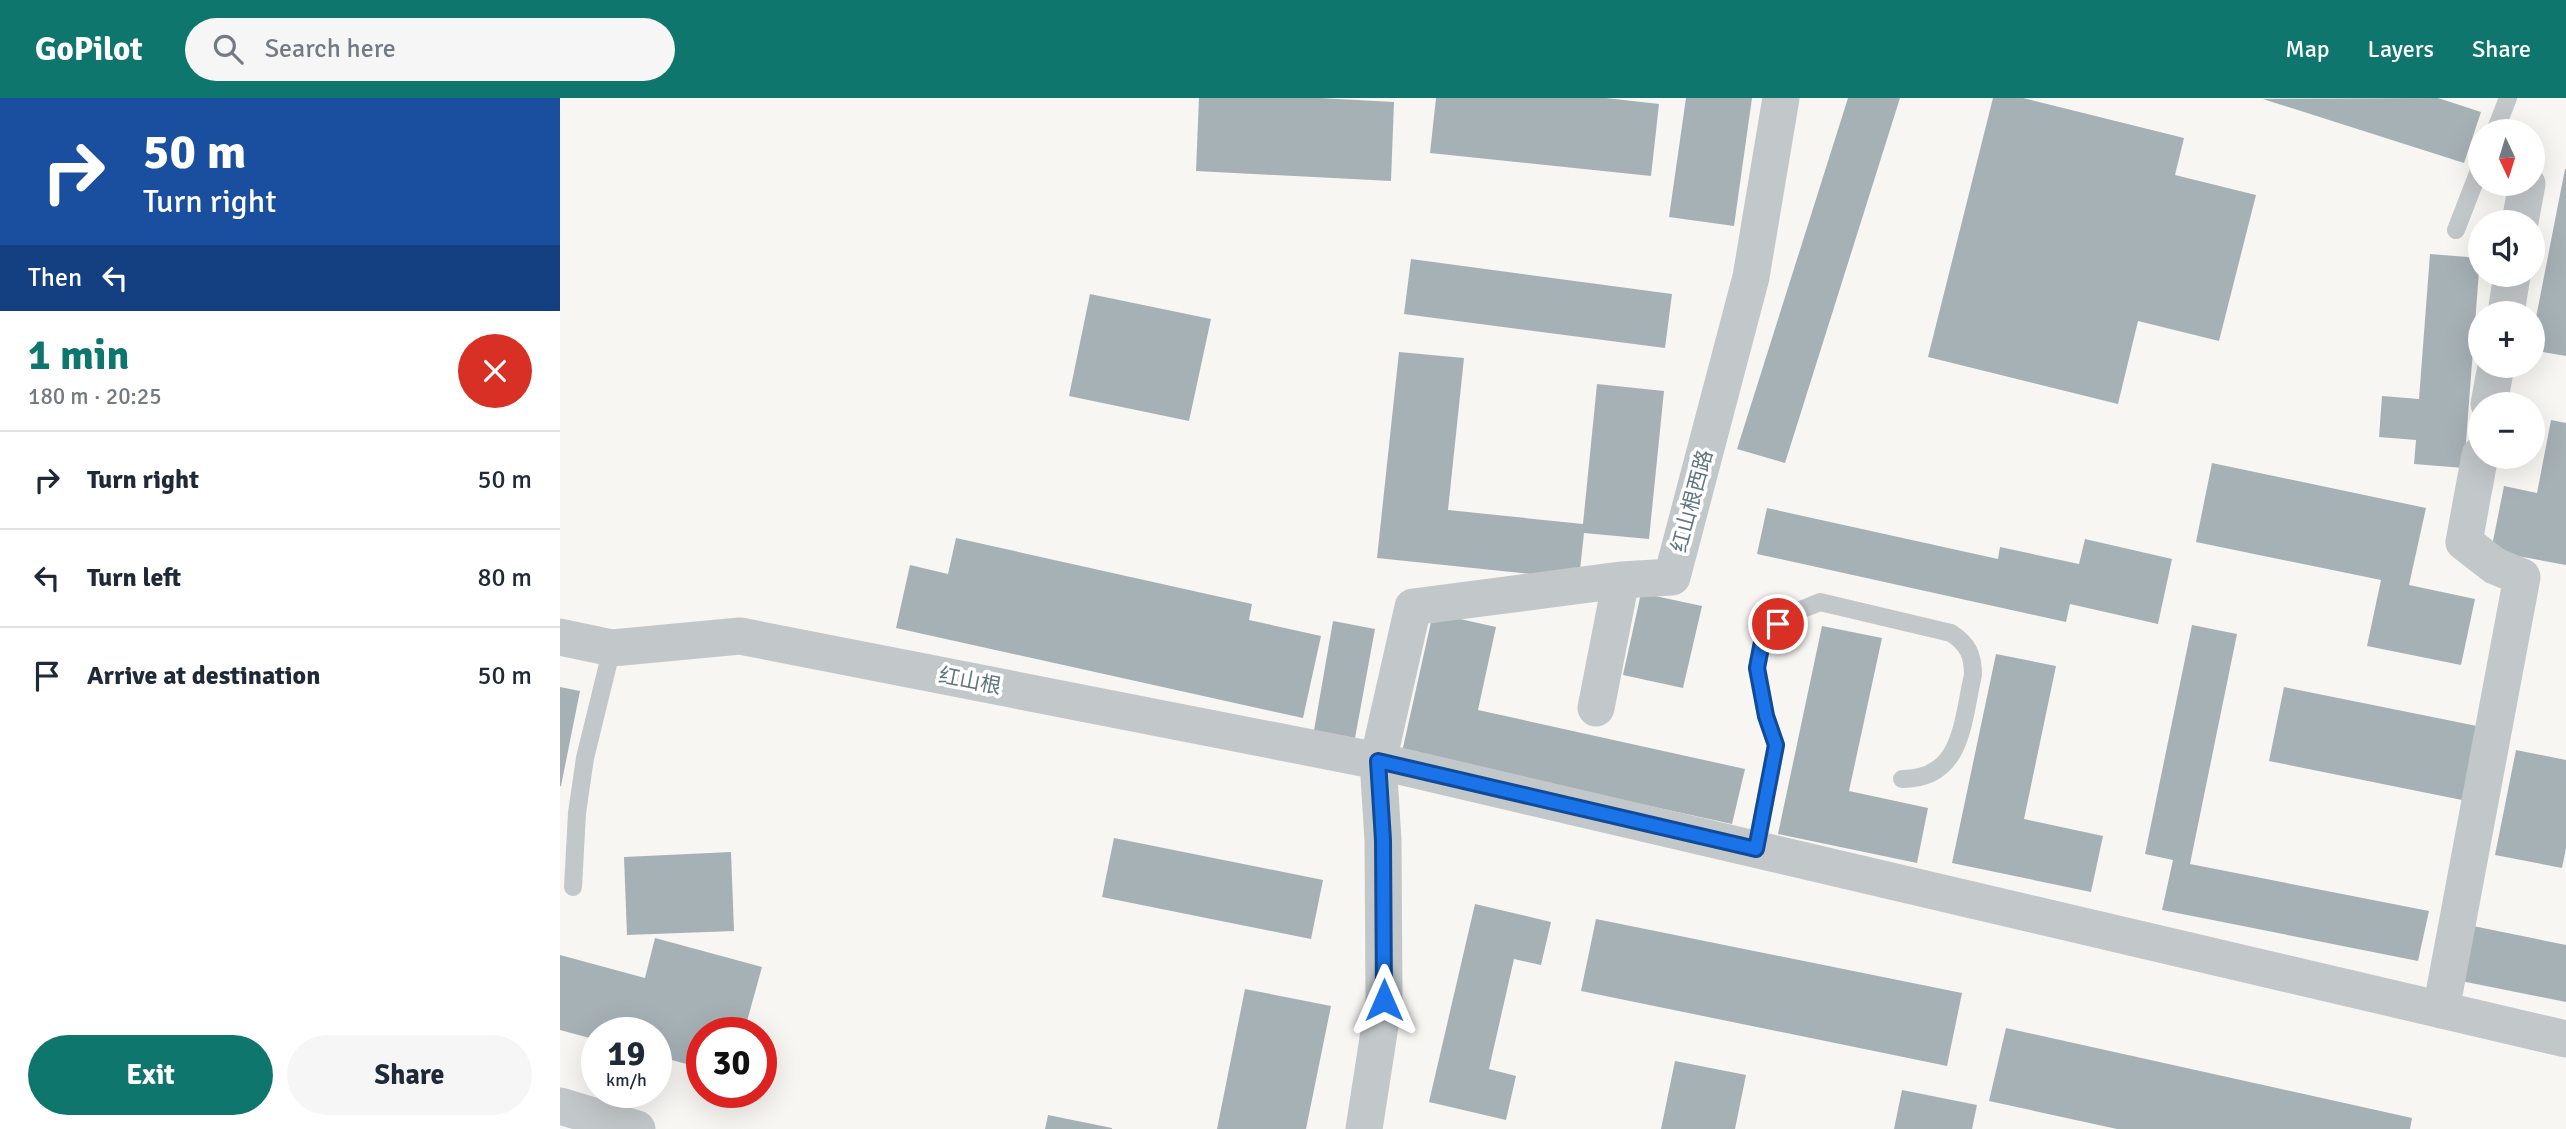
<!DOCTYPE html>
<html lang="en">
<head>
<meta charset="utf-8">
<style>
	body { margin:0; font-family:Signika,"Noto Sans SC",sans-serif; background:#f6f6f7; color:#1f2937; height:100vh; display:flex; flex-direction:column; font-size:26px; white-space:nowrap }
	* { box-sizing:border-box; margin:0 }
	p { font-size:23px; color:#747a83 }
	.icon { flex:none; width:38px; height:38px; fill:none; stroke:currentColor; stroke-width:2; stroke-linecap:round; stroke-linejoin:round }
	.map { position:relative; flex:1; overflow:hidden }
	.drawer { display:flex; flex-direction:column; background:#fff; width:560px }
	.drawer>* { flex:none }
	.top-card { background:#1a4fa0; color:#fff; overflow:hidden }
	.needle { width:46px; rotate:176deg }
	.fabs { position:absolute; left:1908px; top:21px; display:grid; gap:14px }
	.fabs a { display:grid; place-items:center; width:77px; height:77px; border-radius:50%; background:#fff; box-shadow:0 7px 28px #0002; font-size:35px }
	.speed { position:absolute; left:21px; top:919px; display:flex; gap:14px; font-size:35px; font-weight:700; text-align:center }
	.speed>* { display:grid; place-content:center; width:91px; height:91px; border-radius:50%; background:#fff; box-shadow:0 7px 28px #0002; line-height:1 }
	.speed small { font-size:18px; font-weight:400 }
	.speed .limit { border:10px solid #d22; background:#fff; color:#111 }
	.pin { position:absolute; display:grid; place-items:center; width:60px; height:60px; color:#fff; margin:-30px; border:4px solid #fff; border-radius:50%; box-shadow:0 2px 7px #0007 }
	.me { position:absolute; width:77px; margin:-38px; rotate:0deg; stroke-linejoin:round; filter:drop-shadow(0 0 5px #0008) }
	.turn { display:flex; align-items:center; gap:24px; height:147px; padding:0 28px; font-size:32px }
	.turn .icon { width:91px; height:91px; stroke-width:2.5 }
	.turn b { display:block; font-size:49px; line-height:60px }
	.then { display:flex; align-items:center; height:66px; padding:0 28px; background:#0003; gap:14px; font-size:26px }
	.round { display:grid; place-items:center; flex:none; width:74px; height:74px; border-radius:37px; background:#f6f6f7 }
	.head { display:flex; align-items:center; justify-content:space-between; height:119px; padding:0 28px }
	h1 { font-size:42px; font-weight:800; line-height:52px; color:#0f766e }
	.cta { display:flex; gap:14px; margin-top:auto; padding:14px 28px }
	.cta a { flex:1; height:80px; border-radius:42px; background:#0f766e; color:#fff; font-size:28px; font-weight:800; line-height:80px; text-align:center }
	.cta a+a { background:#f6f6f7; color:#1f2937 }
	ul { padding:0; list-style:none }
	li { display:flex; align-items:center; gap:21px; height:98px; padding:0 28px; border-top:2px solid #e0e1e3 }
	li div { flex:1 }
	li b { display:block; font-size:26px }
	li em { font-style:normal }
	header { display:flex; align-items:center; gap:42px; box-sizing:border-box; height:98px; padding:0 35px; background:#0f766e; color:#fff }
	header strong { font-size:33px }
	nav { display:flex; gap:38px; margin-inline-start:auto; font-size:24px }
	.search { width:490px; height:63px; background:#f6f6f7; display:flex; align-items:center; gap:18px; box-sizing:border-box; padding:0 24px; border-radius:38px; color:#747a83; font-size:26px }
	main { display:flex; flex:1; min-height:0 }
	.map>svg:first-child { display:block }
</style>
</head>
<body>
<header>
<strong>GoPilot</strong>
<div class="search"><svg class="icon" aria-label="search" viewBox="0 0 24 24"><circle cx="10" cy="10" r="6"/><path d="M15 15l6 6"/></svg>Search here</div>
<nav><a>Map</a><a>Layers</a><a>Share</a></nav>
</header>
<main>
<section class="drawer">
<div class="top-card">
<div class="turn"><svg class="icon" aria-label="right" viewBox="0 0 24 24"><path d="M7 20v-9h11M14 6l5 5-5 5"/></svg><div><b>50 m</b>Turn right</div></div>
<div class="then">Then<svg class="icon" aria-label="left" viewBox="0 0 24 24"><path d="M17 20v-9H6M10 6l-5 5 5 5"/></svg></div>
</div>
<div class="head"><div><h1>1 min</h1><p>180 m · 20:25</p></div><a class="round" style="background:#d93025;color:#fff"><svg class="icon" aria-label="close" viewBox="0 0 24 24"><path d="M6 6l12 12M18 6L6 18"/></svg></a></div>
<ul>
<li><svg class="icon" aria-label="right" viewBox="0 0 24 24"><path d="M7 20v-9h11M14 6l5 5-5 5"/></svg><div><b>Turn right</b></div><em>50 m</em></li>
<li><svg class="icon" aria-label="left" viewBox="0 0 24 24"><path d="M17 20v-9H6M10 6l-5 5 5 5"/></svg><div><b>Turn left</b></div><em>80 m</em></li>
<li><svg class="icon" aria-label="arrive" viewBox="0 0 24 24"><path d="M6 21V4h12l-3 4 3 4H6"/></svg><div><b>Arrive at destination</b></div><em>50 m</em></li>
</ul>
<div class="cta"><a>Exit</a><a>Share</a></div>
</section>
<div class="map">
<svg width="2006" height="1031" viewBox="0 0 2006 1031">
	<rect width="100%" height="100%" fill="#f7f6f3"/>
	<path fill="#a6b1b5" d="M639 0H760L834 4 831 83 636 73Z
		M876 0H1046L1099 6 1091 78 870 55Z
		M1126 0H1192L1174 128 1109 119Z
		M1288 0H1340L1225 365 1177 351Z
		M1433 0H1463L1624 40 1615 77 1696 97 1659 243 1578 223 1558 306 1368 259Z
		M1878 0 1921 14 1904 65 1703 1Z
		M2005 71H2006V258L1972 252V240Z
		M1870 156 1920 160 1904 370 1854 366 1856 342 1819 339 1822 298 1859 301Z
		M851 161 1112 196 1105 250 844 216Z
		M530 196 651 221 629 323 509 298Z
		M839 254 904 260 888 412 1023 426 1037 286 1104 293 1089 441 1024 435 1019 481 817 460Z
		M1991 322 2006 325V467L1931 453 1944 388 1977 395Z
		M1652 365 1866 410 1849 487 1915 501 1901 567 1807 548 1821 482 1636 444Z
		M1207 410 1438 461 1440 449 1519 466 1525 441 1612 461 1598 526 1510 506 1506 524 1197 456Z
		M396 440 692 506 689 522 761 538 743 620 336 530 350 467 388 476Z
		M1081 495 1142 508 1123 590 1063 577Z
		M873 515 936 529 918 612 1185 671 1172 726 842 654Z
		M773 523 815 531 793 651 752 644Z
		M1632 527 1677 536 1630 766 1869 813 1858 863 1602 812 1613 762 1585 756Z
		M1262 528 1322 540 1289 693 1368 710 1357 765 1218 736Z
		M1436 556 1496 568 1464 721 1543 738 1531 794 1392 765Z
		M0 589 20 593 1 688H0Z
		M1724 589 1917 628 1902 702 1709 663Z
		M1956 652 2006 662V750L2002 770 1935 757Z
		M554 740 763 782 751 841 542 799Z
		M171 754 174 833 67 837 64 759Z
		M915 806 991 824 981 867 954 861 929 971 956 978 946 1022 869 1004Z
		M1036 821 1402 895 1387 968 1021 893Z
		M1908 827 2006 847V904L1896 882Z
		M95 840 202 869 184 934H142V970L96 958V934H37V942L0 932V857L85 880Z
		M685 891 771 908 746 1031H657Z
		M1446 930 1852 1020 1850 1031H1557L1429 1003Z
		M1115 963 1186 977 1175 1031H1101Z
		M1342 992 1417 1007 1412 1031H1334Z
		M488 1017 552 1030V1031H485Z"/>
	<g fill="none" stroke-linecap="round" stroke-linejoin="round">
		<path stroke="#c2c7c9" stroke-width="18" d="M1935 33 1948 0
			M1896 132 1920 70
			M1196 752 1216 647 1206 618 1197 570 1202 544 1218 526 1238 513 1260 504 1391 535C1408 546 1413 557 1413 577 1402 624 1403 681 1342 681
			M13 789 17 715 25 660 52 550"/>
		<path stroke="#c2c7c9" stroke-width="37" d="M1960 124 1967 86
			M1946 215 1952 177
			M1929 306 1936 268
			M0 539 52 550 180 538 818 663 2006 941
			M1036 610 1061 482
			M1881 912 1962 479 1935 468 1904 444 1920 357
			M0 1008 77 1031
			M804 1031 824 902 823 742 818 663 853 509 1061 482 1112 479 1191 179 1221 0"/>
	</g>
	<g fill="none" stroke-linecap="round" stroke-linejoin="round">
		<g stroke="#114b97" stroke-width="18">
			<path id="route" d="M824 902 823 742 818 663 1196 751 1216 647 1206 618 1197 570 1202 544 1218 526"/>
		</g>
		<use href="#route" stroke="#1a73e8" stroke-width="12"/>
	</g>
	<g text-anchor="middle" stroke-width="7" stroke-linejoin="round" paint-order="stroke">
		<g font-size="21" fill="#61767f" stroke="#fff">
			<text transform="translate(1132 403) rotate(-75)" y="7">红山根西路</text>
			<text transform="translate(410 583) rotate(11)" y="7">红山根</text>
		</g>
	</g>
</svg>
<div class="fabs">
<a><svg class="needle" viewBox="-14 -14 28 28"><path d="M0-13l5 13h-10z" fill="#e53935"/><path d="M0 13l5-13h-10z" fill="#747a83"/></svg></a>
<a><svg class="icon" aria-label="sound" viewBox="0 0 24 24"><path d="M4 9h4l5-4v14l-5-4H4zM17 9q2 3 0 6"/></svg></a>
<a>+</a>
<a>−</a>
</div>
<div class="speed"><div>19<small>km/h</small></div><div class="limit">30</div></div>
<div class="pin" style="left:1218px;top:526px;background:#d93025"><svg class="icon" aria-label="arrive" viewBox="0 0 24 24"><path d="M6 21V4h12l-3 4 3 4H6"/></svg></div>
<svg class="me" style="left:824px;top:902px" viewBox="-20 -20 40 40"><path d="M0-17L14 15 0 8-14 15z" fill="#1a73e8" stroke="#fff" stroke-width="4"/></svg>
</div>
</main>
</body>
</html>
